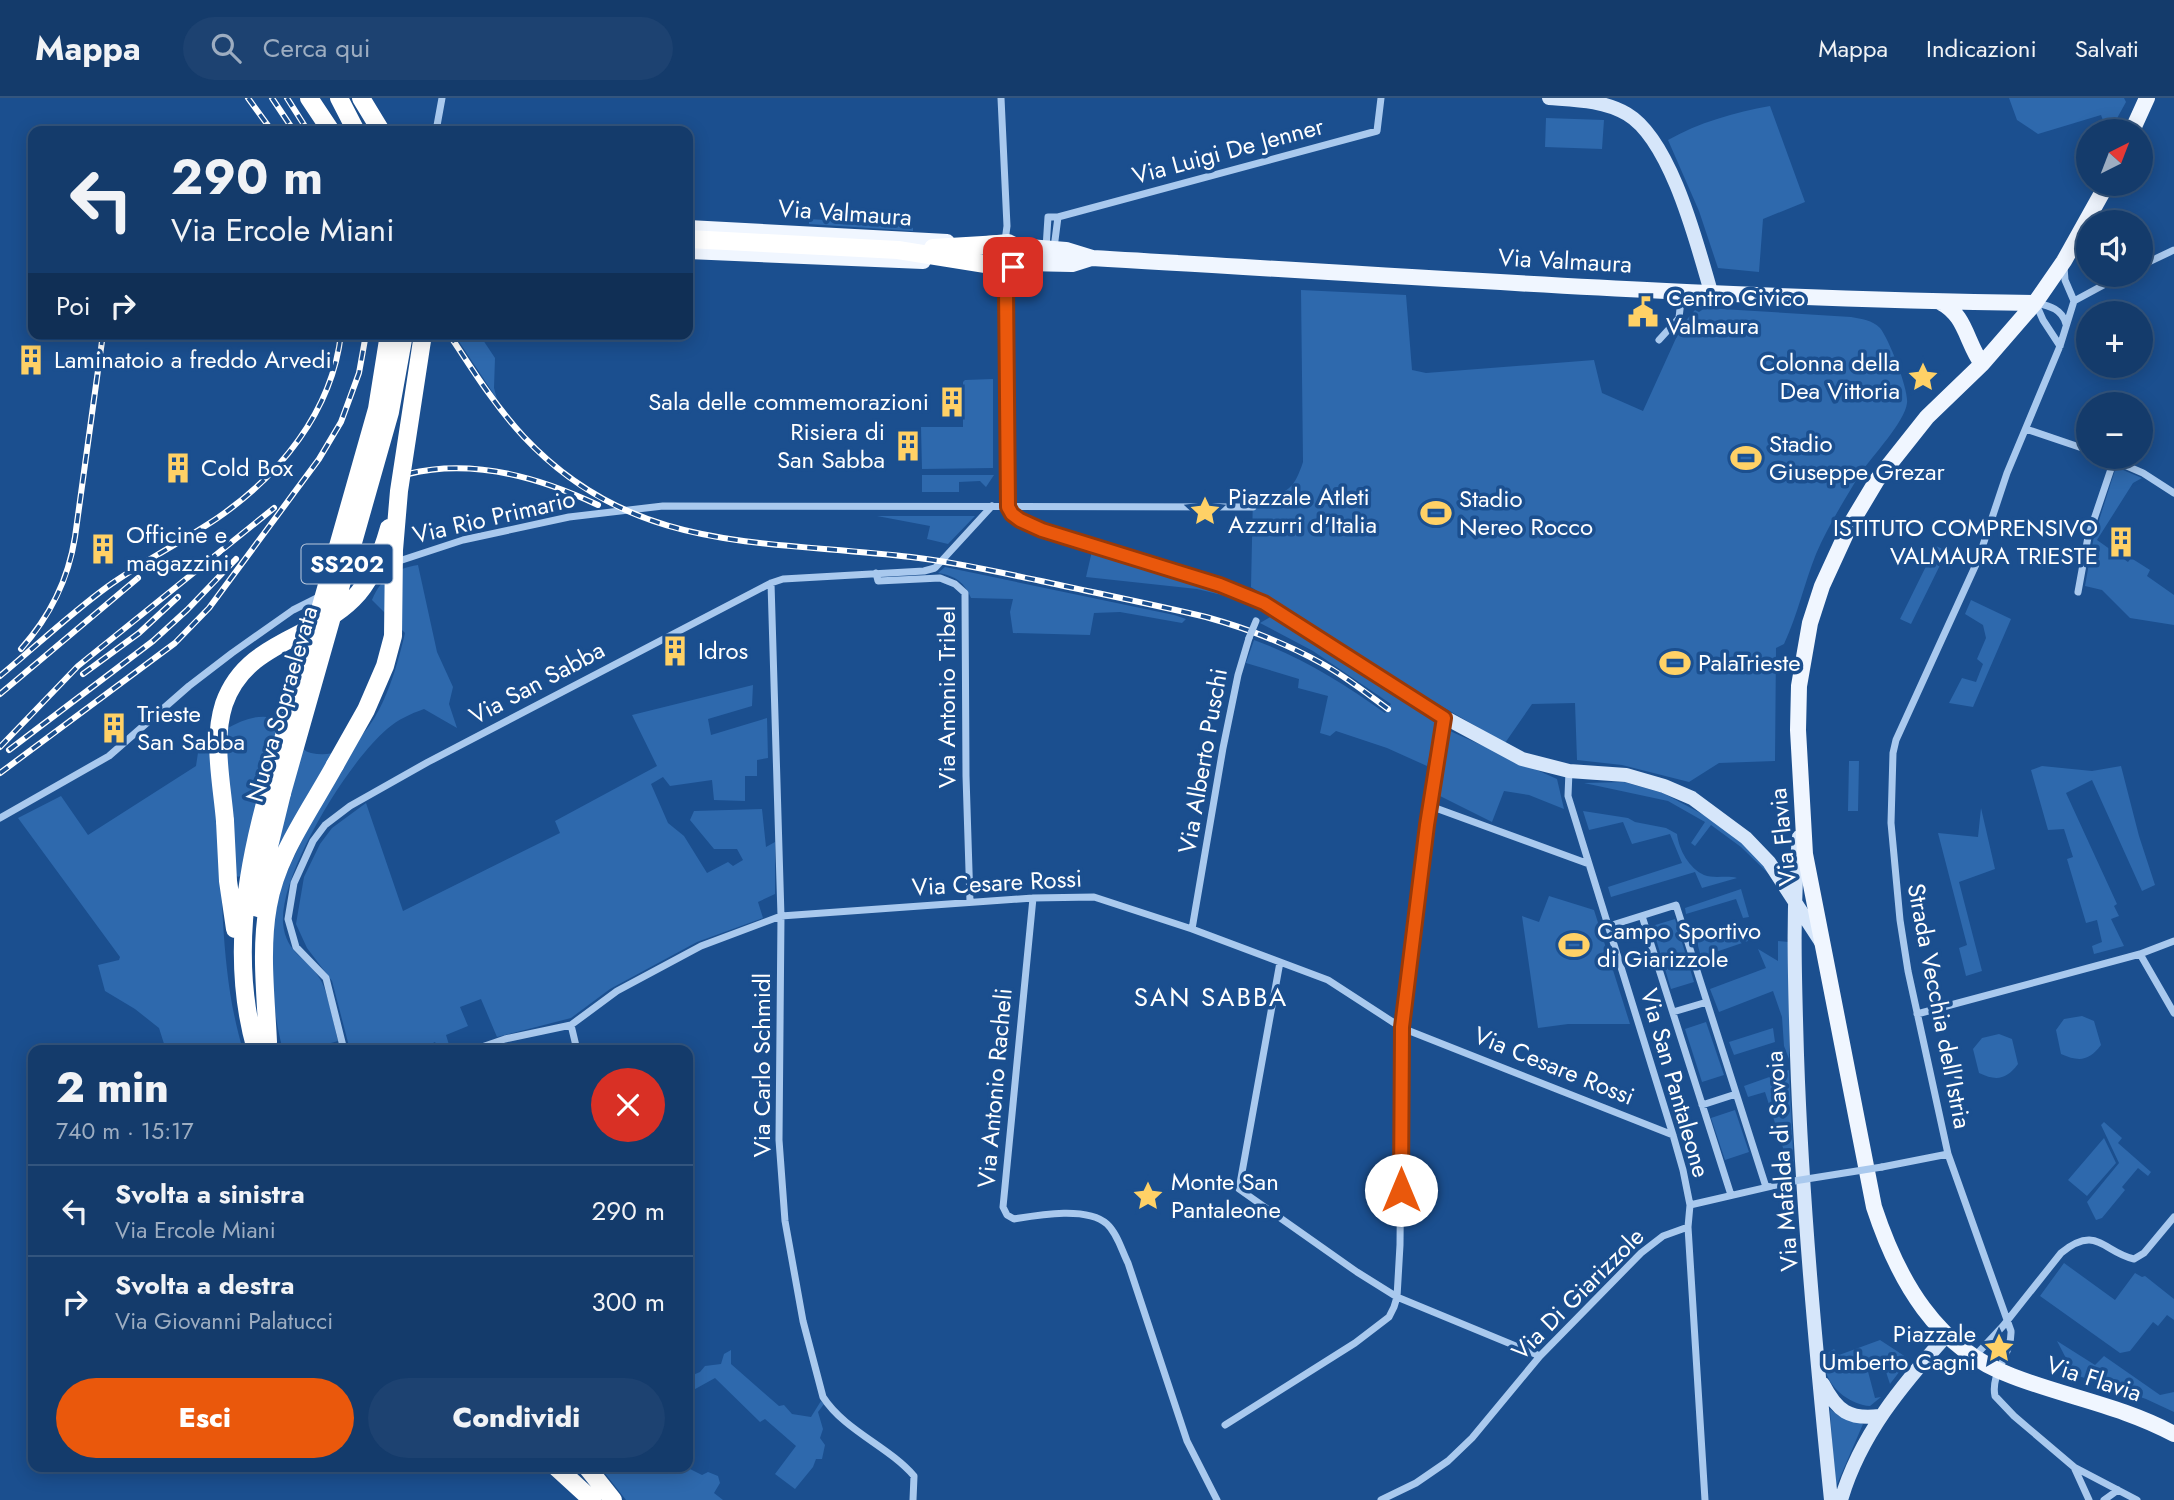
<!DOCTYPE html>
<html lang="it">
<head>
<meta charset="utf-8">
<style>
	body { margin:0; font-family:Jost,sans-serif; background:#1d4271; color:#f1f3f6; height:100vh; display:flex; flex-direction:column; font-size:26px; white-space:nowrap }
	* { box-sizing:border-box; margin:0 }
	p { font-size:23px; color:#9dadc1 }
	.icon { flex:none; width:38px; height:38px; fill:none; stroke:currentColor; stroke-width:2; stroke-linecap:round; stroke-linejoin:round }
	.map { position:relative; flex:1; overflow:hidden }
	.sheet { position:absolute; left:28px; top:947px; width:665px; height:427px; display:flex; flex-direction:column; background:#143b6b; border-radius:14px; box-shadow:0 4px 18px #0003,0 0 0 2px #33557e }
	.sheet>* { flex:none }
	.banner { position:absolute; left:28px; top:28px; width:665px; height:214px; border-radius:14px; box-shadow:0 4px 18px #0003,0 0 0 2px #33557e; background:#143b6b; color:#f1f3f6; overflow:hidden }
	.needle { width:46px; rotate:42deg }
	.buttons { position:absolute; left:2076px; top:21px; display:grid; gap:14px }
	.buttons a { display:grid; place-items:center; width:77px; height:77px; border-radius:50%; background:#143b6b; box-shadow:0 4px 18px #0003,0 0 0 2px #33557e; font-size:35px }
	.pin { position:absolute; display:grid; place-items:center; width:60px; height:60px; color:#fff; margin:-30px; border-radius:14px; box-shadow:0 4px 10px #0006 }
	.me { position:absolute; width:77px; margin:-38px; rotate:0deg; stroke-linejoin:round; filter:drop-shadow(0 0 5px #0008) }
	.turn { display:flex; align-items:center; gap:24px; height:147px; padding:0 28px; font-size:32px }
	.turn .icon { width:91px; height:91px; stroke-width:2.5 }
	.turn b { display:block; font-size:49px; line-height:60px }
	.then { display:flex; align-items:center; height:66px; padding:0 28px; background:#0003; gap:14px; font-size:26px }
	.round { display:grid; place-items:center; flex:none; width:74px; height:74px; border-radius:37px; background:#1d4271 }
	.head { display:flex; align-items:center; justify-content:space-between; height:119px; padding:0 28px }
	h1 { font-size:42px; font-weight:800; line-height:52px }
	.action { display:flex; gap:14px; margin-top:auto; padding:14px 28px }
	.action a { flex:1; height:80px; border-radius:42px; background:#ea580c; color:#fff; font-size:28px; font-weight:800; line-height:80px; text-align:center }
	.action a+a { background:#1d4271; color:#f1f3f6 }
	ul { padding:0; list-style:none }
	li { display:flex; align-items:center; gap:21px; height:91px; padding:0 28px; border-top:2px solid #33557e }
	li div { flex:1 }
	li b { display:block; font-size:26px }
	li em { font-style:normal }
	header { display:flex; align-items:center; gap:42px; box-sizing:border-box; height:98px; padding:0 35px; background:#143b6b; border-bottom:2px solid #33557e }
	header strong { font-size:33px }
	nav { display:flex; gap:38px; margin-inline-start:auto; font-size:24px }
	.search { width:490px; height:63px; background:#1d4271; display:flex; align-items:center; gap:18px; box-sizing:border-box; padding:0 24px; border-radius:38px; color:#9dadc1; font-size:26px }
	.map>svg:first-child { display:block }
</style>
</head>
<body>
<header>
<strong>Mappa</strong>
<div class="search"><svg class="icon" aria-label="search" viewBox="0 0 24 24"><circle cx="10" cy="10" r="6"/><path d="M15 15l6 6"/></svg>Cerca qui</div>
<nav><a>Mappa</a><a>Indicazioni</a><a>Salvati</a></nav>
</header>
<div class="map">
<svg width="2174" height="1402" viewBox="0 0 2174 1402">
	<rect width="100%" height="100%" fill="#1b4f8f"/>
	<path fill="#2e69ad" d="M2009 0H2124L2126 4 2110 33H2107L2101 17 2038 36 2017 22Z
		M1770 8 1805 104 1763 121 1759 174 1718 170 1699 113 1668 42C1698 25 1735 14 1770 8Z
		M1546 20 1604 22 1602 51 1545 49Z
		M809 121 913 127V133L809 126Z
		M1301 192 1406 197 1412 272 1426 275 1594 262 1602 295 1643 313 1682 227 1695 212 1699 214 1705 210 1851 219C1862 221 1872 222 1880 230 1889 241 1909 292 1907 305 1905 324 1872 358 1860 376 1845 401 1828 428 1816 456 1804 486 1798 516 1784 546L1776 550 1775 663 1719 665 1689 684 1622 667 1577 662 1575 605 1532 606 1505 645 1405 587 1251 489 1253 397C1284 398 1293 395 1303 364Z
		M454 236H479L495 260 494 290 497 301Z
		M993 281V370L922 371 921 329H963V284L965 282Z
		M2116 369 2142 380 2133 385 2097 442 2128 464 2131 460 2150 472 2147 478 2174 497V527L2130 520 2102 492 2085 488 2094 438Z
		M922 377H994L986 389 980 383 959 384V394H922Z
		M877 418H975L948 446 927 441 930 428Z
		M1936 448 1947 453 1911 526 1900 521Z
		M1092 453 1224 495 1254 509 1222 497 1197 491 1086 479Z
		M418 467 437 554 453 589 449 606 457 630 424 611C410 616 399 621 387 631 348 664 280 774 283 825 286 857 307 858 320 881 328 893 334 928 338 943L306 952H283C271 911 269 849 277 806 281 782 295 758 305 736L281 759 238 779 236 777 218 725C223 800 221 880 243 952H166L159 930 135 911 105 893 98 867 119 862 120 859 18 720 61 698 88 737 196 668 199 648C226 631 263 602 291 631 299 639 298 652 311 655 371 668 395 578 405 535L372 502C382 479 394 471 418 467Z
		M945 469 1174 517 1186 521 1182 525 1120 514 1094 515 1090 537 1013 535 1010 514 1013 501 971 500C964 484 956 478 938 475Z
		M1971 502 2011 521 1973 609 1949 605 1962 580 1976 584 1983 566 1977 561 1986 540 1983 527 1965 516Z
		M1272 518 1322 548 1437 624 1427 668 1387 650 1336 633 1330 638 1320 635 1328 598 1298 590 1299 581 1246 565 1254 542C1303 560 1343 585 1385 615L1391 606 1313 553 1260 525Z
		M753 587 752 608 708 621 711 637 767 620 768 660 757 662V678H745V703L714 702 712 682 670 688 663 679 651 686 668 725 684 738 707 775 728 764 733 768 743 762 737 751H714L690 722 694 713 762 711 766 749 775 744V796L758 804 763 820 697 844 610 891 571 920 497 939 481 901 460 909 468 928 446 937 450 950 439 952 435 944 420 952H350L332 883 307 850 296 826 304 779 320 746 332 730 366 705 403 813 560 735 555 723 657 668 632 617Z
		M1450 633 1557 681 1564 711 1529 697 1504 693 1492 724 1438 697Z
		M1849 663H1859L1858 713H1848Z
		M2042 668 2092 673 2121 668 2139 738 2155 787 2142 793 2092 682 2066 695 2117 806 2114 808 2119 818 2111 821 2124 848 2094 856 2092 848 2102 844 2097 822 2086 825 2067 761 2073 759 2064 731 2048 732 2031 672Z
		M1624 684 1663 695 1704 717 1743 743 1774 781 1741 749 1711 727 1695 748 1691 745 1705 724 1668 703 1584 685Z
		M1981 710 1995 771 1959 784 1982 873 1966 878 1959 850 1967 847 1938 735 1978 739Z
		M1583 713 1628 720 1635 724 1666 730 1677 736C1679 752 1689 770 1704 777 1714 781 1727 777 1737 780L1702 790 1695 774 1611 799 1608 789 1682 765 1670 736 1632 746 1623 724 1589 732Z
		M1741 791 1749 819 1743 820 1736 801 1686 816 1685 810Z
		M1549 798 1594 812 1630 926H1568L1538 930 1522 818 1539 824Z
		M1675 821 1694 884 1671 891 1652 828Z
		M1744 831 1748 843 1701 859 1697 844Z
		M1778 843 1789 844V961L1784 948 1782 919 1773 893 1719 914 1710 891 1766 870 1758 851 1778 863Z
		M2082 918 2094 923 2101 947C2089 963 2079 964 2061 956L2056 932 2064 921Z
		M1706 924 1724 977 1702 984 1685 931Z
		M1773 930 1775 944 1734 957 1729 944Z
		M1999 936 2012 941 2018 966C2006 982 1996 983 1979 975L1973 951 1982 940Z
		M1789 972 1794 1071 1784 1072V1053L1765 994 1748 999 1744 988Z
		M1735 1012 1749 1054 1725 1062 1711 1020Z
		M2104 1024 2122 1040 2118 1045 2151 1074 2148 1078 2138 1070 2122 1089 2125 1092 2102 1120 2096 1122 2087 1104 2119 1065 2101 1027Z
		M2104 1040 2116 1065 2087 1098 2068 1082Z
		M2064 1165 2115 1202 2135 1175 2142 1179 2145 1178 2174 1201V1222L2167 1217 2158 1228 2153 1224 2130 1253 2120 1255 2040 1198Z
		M1880 1242 1909 1261 1890 1286 1882 1262 1866 1266 1875 1300 1881 1299 1870 1308C1852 1307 1831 1292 1826 1274 1825 1269 1826 1261 1826 1256L1834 1251 1839 1257Z
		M2057 1243 2095 1267 2104 1258 2160 1297 2174 1294V1314L2146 1301 2070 1275 2069 1266Z
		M731 1252V1266L779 1308 784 1307 792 1316 811 1319 821 1303 824 1306 818 1314 823 1331 820 1340 825 1347 822 1361H816L813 1369 795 1391 775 1376 796 1348 765 1321 760 1324 715 1280 688 1295V1279L700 1274 705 1268 721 1266 724 1256Z
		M1830 1311 1839 1318 1863 1326 1835 1391Z
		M600 1369H686L702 1377 708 1374 718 1378 720 1385 714 1395 723 1402H626Z"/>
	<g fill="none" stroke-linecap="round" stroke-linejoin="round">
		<path stroke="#a9c9ee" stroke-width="7" d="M1001 0 1007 128 1005 143
			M436 33 442 0
			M1046 150 1048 119H1058L1377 33 1381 0
			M1054 150 1058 119
			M2140 168 2174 152
			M2064 169 2065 182 2074 203 2060 248 2007 375 1978 462 1896 642 1893 655 1891 725 1900 822 1908 873 1948 1056 2011 1233C2012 1257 1990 1275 1995 1298L2014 1318 2074 1369 2089 1402
			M2074 203 2122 177
			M2036 205C2050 208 2062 211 2066 226
			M2036 206 2043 222 2060 248
			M1659 242 1679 220 1682 193
			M2026 331 2088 352
			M2106 359 2143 375 2174 395
			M396 464 463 442 569 419 663 408 1253 409
			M876 475 878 483 940 480 955 486 965 495 966 678 970 804
			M771 485 781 818 779 1042 785 1123 803 1223 823 1299C845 1333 888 1348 914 1378L913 1402
			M2078 494 2088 439 2114 362
			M1569 673 1568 698 1673 1037 1683 1072 1690 1107
			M1430 708 1589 766
			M0 720 109 658 189 588 232 555 293 512 321 498
			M1033 800 1003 1109 1007 1117 1014 1121C1038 1117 1087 1108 1107 1126 1117 1135 1122 1153 1128 1165L1187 1343 1217 1402
			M1642 818 1731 1097
			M1609 828 1676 807 1766 1089
			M1192 831 1223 650 1238 577 1249 540
			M2140 856 2174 915
			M1280 864 1239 1091 1357 1174 1397 1199 1540 1258
			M1673 914 1707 904
			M1917 916 2140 856 2174 843
			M571 927 577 952
			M344 952 326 880 296 849 288 821 294 785 313 743 325 727 350 708 428 664 771 485 783 481 924 473 935 470 992 408
			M473 952 505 941 571 927 617 893 701 848 781 818 1033 800 1094 799 1192 831 1328 882 1402 930 1673 1037
			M1702 1007 1736 996
			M1882 1069 1948 1056
			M1688 1129 1705 1402
			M1975 1258 2003 1228 2061 1155C2097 1126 2103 1154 2134 1161L2144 1155 2174 1119
			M1225 1327 1355 1245 1389 1219 1394 1209 1397 1199 1400 1147 1402 930 1430 708 1444 619
			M2074 1369 2137 1402
			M1381 1402 1416 1385 1448 1363 1472 1340 1540 1258 1641 1155 1663 1138 1688 1129 1690 1107 1794 1083
			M2104 1402 2118 1392"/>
		<path stroke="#d6e6fa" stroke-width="14" d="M1549 0C1575 2 1603 2 1627 16 1671 42 1697 146 1711 194
			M998 168 1006 189 1008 409 1012 416 1020 422 1042 432 1220 487 1264 505 1444 619 1522 661 1569 673 1626 677 1664 688 1692 700 1746 740 1769 764 1821 844
			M1799 739C1792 811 1795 885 1797 957 1802 1105 1816 1254 1831 1402
			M1823 1286C1837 1313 1849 1322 1880 1318
			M1841 1402C1860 1337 1902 1287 1947 1237"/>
		<path stroke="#f0f6ff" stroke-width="16" d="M2132 33 2147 0
			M2107 86 2064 163 2035 205 1982 266 1927 319 1877 382 1850 427 1822 488 1810 525 1799 588 1798 632 1805 756 1874 1109C1898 1182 1936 1250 2012 1278 2066 1299 2122 1308 2174 1336
			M688 130 947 144
			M987 146 1008 144 1016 148 1066 152 1092 160C1406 178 1721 201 2035 205
			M688 153 923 163
			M987 167 1007 171 1025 165 1072 166 1091 160
			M1940 204C1966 217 1966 244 1982 266"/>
		<path stroke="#fff" stroke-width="18" d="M309 0 331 33
			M339 0 356 33
			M361 0 381 33
			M688 141 898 152 998 168
			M933 150 1000 146
			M225 723 228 783 235 831
			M258 810 262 777 282 695
			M268 944C266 900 260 852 268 808 276 758 311 711 335 667
			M256 952C231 865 245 776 269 691
			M555 1368 592 1402
			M586 1368 613 1402"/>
		<g stroke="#fff" stroke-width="6">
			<path id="rail" d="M248 0 272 33
				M272 0 294 33
				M287 0 308 33
				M449 236C472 271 495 308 524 339 635 457 764 441 911 459 955 464 998 474 1041 483 1096 495 1151 506 1206 519 1246 530 1285 545 1321 565 1345 578 1366 595 1388 611
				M408 376C472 360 539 379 598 407
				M21 551C50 518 68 483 75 439L103 236
				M83 576 139 535 178 499
				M0 578C35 549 70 516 107 489 142 464 180 445 216 421 279 378 332 314 341 236
				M0 596 138 480
				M0 649 78 568 274 410
				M9 652 153 543 187 512 236 461
				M0 675 175 545 209 510 319 361 341 324 359 275 366 236"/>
		</g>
		<use href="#rail" stroke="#1b4f8f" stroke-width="3.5" stroke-dasharray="10" stroke-linecap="butt"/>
		<path stroke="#a9c9ee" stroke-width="7" d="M1249 540 1256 523
			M1794 1083 1882 1069"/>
		<path stroke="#fff" stroke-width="18" d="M335 667 366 612 385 568 393 538 394 452 399 393 423 236
			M269 691 377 311 389 236
			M282 695 390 314 404 236
			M225 723C222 686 212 643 224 606 246 543 312 542 353 501 372 482 382 455 389 430"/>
	</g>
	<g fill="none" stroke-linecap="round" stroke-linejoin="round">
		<g stroke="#983908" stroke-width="18">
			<path id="route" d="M1013 169 1006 189 1008 409 1012 416 1020 422 1042 432 1220 487 1264 505 1444 620 1427 727 1402 929 1401 1092"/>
		</g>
		<use href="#route" stroke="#ea580c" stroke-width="12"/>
	</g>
	<defs>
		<g id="civic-bare" transform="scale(2.415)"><path d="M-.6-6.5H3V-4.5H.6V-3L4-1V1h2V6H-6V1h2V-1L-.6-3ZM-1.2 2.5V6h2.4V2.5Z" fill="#ffd166" stroke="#1b4f8f" stroke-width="2.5" paint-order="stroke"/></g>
		<g id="building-bare" transform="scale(2.415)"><path d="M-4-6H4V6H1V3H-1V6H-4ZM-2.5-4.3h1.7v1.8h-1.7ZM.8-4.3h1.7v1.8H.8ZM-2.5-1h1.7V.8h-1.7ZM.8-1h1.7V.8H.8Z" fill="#ffd166" stroke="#1b4f8f" stroke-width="2.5" paint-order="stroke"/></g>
		<g id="sight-bare" transform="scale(2.415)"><path d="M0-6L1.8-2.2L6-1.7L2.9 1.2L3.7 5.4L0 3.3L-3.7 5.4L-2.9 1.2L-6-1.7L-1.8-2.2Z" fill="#ffd166" stroke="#1b4f8f" stroke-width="2.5" paint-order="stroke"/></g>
		<g id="stadium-bare" transform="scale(2.415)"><path d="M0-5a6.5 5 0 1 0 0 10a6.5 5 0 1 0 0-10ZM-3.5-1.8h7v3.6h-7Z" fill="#ffd166" stroke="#1b4f8f" stroke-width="2.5" paint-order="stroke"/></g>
	</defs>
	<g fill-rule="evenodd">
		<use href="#civic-bare" x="1643" y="214"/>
		<use href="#building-bare" x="31" y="262"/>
		<use href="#sight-bare" x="1923" y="279"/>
		<use href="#building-bare" x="952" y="304"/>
		<use href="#building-bare" x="908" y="348"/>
		<use href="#stadium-bare" x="1746" y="360"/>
		<use href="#building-bare" x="178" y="370"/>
		<use href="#sight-bare" x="1205" y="413"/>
		<use href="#stadium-bare" x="1436" y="415"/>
		<use href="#building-bare" x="2121" y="444"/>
		<use href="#building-bare" x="103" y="451"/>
		<use href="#building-bare" x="675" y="553"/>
		<use href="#stadium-bare" x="1675" y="565"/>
		<use href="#building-bare" x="114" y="630"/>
		<use href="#stadium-bare" x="1574" y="847"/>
		<use href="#sight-bare" x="1148" y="1098"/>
		<use href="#sight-bare" x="1999" y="1250"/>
	</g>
	<g text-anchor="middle" stroke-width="7" stroke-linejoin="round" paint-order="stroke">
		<rect fill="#1b4f8f" stroke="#bbcadd" stroke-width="2" x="301.5" y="446.5" width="91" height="39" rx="5"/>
		<g font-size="23" font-weight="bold" fill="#fff">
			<text x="347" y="474">SS202</text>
		</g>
		<g font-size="24" fill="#fff" stroke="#1b4f8f">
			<text transform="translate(1228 53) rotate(-15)" y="8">Via Luigi De Jenner</text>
			<text transform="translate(845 115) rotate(4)" y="8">Via Valmaura</text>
			<text transform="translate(1565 163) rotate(3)" y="8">Via Valmaura</text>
			<text transform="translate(494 419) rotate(-13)" y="8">Via Rio Primario</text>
			<text transform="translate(537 585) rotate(-28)" y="8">Via San Sabba</text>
			<text transform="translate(947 599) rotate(-90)" y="8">Via Antonio Tribel</text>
			<text transform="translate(282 606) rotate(-74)" y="8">Nuova Sopraelevata</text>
			<text transform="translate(1203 663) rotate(-80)" y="8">Via Alberto Puschi</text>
			<text transform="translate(1783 739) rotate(-96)" y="8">Via Flavia</text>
			<text transform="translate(997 785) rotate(-3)" y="8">Via Cesare Rossi</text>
			<text transform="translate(1939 908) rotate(79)" y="8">Strada Vecchia dell'Istria</text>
			<text transform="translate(762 967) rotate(-90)" y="8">Via Carlo Schmidl</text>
			<text transform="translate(1554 968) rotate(22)" y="8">Via Cesare Rossi</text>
			<text transform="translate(1675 985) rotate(74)" y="8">Via San Pantaleone</text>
			<text transform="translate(995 990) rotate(-85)" y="8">Via Antonio Racheli</text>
			<text transform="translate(1782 1063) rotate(-94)" y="8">Via Mafalda di Savoia</text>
			<text transform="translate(1578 1196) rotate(-45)" y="8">Via Di Giarizzole</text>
			<text transform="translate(2094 1281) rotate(18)" y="8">Via Flavia</text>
		</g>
		<g font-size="24" fill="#fff" stroke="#1b4f8f" text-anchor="start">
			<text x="1666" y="208">Centro Civico<tspan x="1666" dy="28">Valmaura</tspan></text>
			<text x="54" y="270">Laminatoio a freddo Arvedi</text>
			<text x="1900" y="273" text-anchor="end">Colonna della<tspan x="1900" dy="28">Dea Vittoria</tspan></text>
			<text x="929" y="312" text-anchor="end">Sala delle commemorazioni</text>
			<text x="885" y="342" text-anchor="end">Risiera di<tspan x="885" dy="28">San Sabba</tspan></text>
			<text x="1769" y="354">Stadio<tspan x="1769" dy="28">Giuseppe Grezar</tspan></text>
			<text x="201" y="378">Cold Box</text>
			<text x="1228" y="407">Piazzale Atleti<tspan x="1228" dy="28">Azzurri d'Italia</tspan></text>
			<text x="1459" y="409">Stadio<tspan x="1459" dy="28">Nereo Rocco</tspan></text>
			<text x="2098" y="438" text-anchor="end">ISTITUTO COMPRENSIVO<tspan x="2098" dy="28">VALMAURA TRIESTE</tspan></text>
			<text x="126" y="445">Officine e<tspan x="126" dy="28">magazzini</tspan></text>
			<text x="698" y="561">Idros</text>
			<text x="1698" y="573">PalaTrieste</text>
			<text x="137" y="624">Trieste<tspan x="137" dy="28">San Sabba</tspan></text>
			<text x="1597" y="841">Campo Sportivo<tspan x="1597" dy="28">di Giarizzole</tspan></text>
			<text x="1171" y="1092">Monte San<tspan x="1171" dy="28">Pantaleone</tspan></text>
			<text x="1976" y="1244" text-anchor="end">Piazzale<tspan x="1976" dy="28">Umberto Cagni</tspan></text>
		</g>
		<g font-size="26" letter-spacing="2" fill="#fff" stroke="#1b4f8f">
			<text x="1211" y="908">SAN SABBA</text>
		</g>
	</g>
</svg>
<div class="buttons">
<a><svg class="needle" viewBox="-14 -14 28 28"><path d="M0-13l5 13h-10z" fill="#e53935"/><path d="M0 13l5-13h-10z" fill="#9dadc1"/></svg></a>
<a><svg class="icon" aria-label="sound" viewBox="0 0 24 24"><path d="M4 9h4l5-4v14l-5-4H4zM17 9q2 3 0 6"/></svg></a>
<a>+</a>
<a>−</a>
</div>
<div class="pin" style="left:1013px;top:169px;background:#d93025"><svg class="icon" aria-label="arrive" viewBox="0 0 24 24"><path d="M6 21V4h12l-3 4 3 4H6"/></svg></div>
<svg class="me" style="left:1401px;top:1092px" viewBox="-20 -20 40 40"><circle r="19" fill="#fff"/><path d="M0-13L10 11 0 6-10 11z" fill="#ea580c"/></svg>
<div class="banner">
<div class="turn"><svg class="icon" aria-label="left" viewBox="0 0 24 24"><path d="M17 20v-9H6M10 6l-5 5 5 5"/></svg><div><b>290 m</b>Via Ercole Miani</div></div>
<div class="then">Poi<svg class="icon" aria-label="right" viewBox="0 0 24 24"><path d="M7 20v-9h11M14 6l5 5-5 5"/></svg></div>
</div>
<section class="sheet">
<div class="head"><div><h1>2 min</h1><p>740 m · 15:17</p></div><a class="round" style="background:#d93025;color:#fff"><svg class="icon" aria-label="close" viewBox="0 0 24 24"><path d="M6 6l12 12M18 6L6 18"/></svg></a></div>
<ul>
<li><svg class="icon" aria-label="left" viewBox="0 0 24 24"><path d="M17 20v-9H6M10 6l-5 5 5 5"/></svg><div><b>Svolta a sinistra</b><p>Via Ercole Miani</p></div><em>290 m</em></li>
<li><svg class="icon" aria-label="right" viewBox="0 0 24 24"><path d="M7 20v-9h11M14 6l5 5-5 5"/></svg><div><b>Svolta a destra</b><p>Via Giovanni Palatucci</p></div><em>300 m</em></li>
</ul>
<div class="action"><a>Esci</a><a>Condividi</a></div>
</section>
</div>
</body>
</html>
